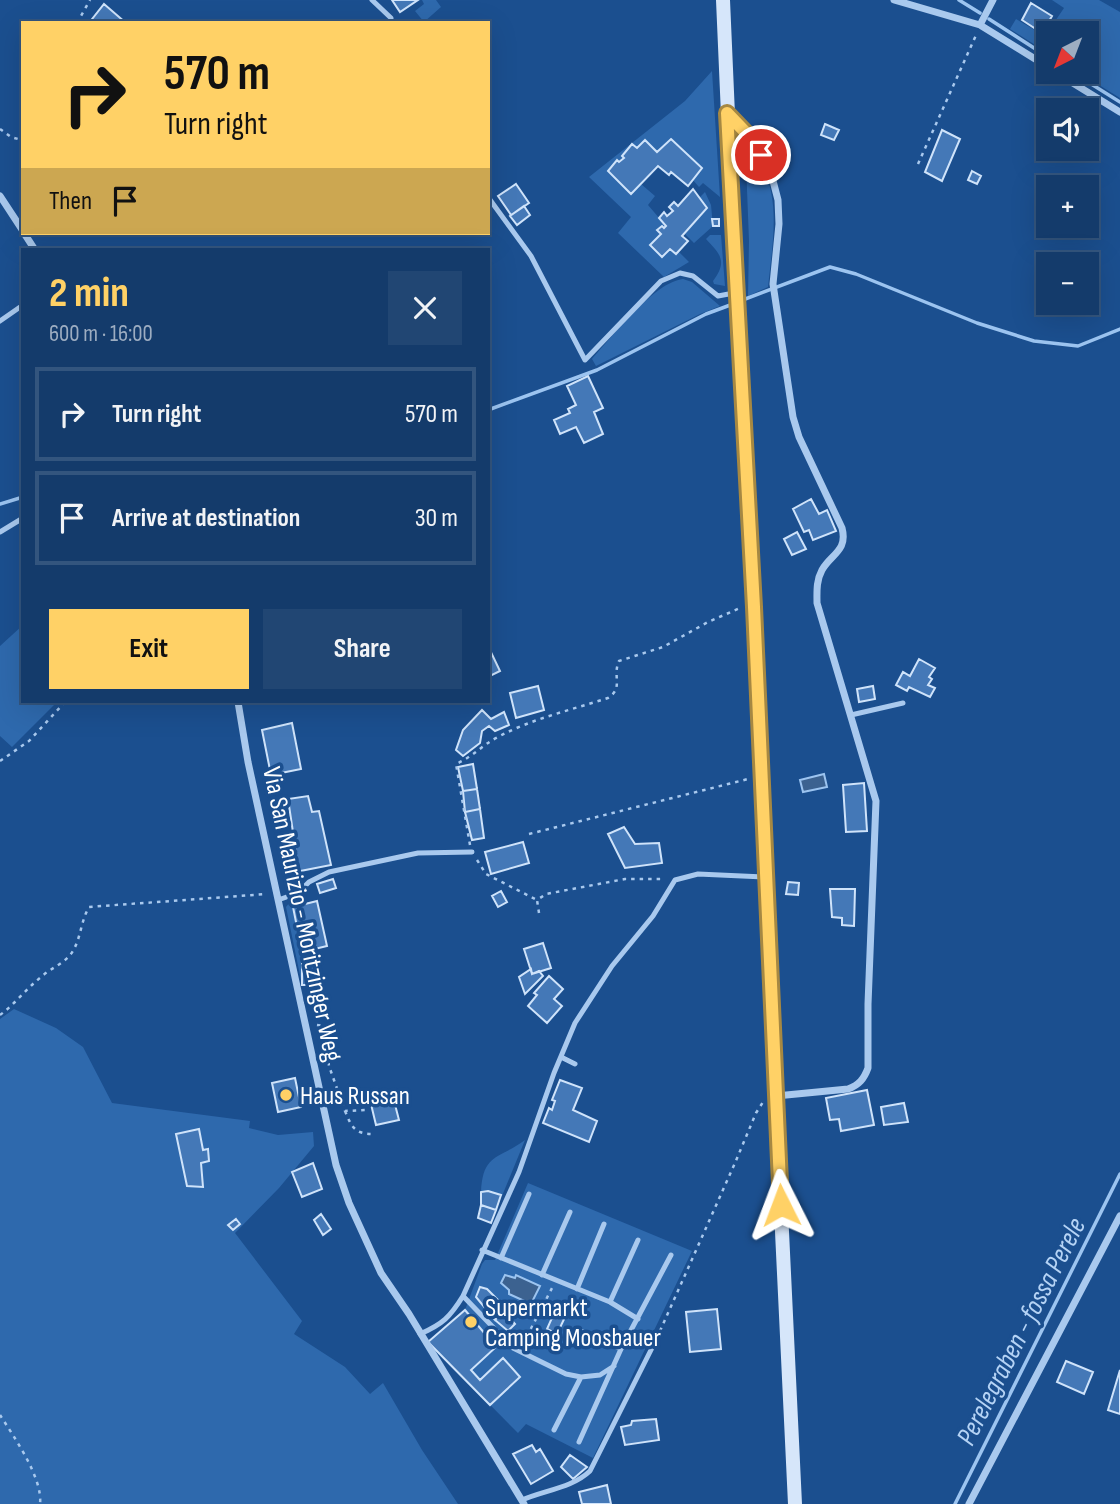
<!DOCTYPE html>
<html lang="en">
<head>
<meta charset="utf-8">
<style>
	body { margin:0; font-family:"Sofia Sans Condensed",sans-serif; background:#214673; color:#f1f3f6; height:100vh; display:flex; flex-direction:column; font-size:26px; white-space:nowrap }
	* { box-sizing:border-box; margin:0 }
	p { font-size:23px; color:#9dadc1 }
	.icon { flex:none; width:38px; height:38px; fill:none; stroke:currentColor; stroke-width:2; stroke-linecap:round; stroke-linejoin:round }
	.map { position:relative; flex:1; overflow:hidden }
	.details { position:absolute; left:21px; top:248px; width:469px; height:455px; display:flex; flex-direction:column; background:#143b6b; border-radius:0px; box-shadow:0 7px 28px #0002,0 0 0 2px #33557e }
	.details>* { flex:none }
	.top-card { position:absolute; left:21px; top:21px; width:469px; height:214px; border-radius:0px; box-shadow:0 7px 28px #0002,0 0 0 2px #33557e; background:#ffd166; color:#111; overflow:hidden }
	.needle { width:46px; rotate:222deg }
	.fabs { position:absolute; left:1036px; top:21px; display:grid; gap:14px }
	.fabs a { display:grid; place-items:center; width:63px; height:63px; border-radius:0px; background:#143b6b; box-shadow:0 7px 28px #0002,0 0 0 2px #33557e; font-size:35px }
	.pin { position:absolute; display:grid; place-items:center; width:60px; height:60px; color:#fff; margin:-30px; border:4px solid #fff; border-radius:50%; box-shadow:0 2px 7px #0007 }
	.me { position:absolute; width:77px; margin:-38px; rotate:357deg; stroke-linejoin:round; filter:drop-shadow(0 0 5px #0008) }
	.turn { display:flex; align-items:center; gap:24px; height:147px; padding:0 28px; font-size:32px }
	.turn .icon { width:91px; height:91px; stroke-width:2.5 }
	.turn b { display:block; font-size:49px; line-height:60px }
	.then { display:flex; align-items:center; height:66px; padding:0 28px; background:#0003; gap:14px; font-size:26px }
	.round { display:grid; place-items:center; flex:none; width:74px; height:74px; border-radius:0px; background:#214673 }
	.head { display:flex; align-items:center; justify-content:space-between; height:119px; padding:0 28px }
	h1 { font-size:42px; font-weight:700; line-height:52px; color:#ffd166 }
	.primary-button { display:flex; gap:14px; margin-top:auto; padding:14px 28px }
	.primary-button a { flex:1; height:80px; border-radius:0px; background:#ffd166; color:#111; font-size:28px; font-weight:700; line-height:80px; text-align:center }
	.primary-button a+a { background:#214673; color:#f1f3f6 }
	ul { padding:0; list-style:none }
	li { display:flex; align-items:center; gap:21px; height:94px; margin:0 14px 10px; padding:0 14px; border:4px solid #33557e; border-radius:0px }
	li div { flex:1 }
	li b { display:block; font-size:26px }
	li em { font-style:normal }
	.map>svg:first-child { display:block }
</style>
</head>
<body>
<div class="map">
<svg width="1120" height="1504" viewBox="0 0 1120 1504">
	<rect width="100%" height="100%" fill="#1b4f8f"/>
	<path fill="#2e69ad" d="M422 0H436L441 7 424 22 415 11 424 4Z
		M1052 0H1099L1120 12V98L1078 72H1087V33H1048V53L1010 29 1016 19 1045 36 1064 8Z
		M712 71 720 197 703 183 699 187 692 179 702 168 671 139 657 152 645 140 637 148 632 145 622 155 624 158 619 162 617 160 608 171 631 194 641 184 655 196 648 205 666 226 664 228 662 226 658 230 661 234 650 245 662 257 670 249 675 254 678 251 689 262 664 277 618 233 631 217 589 177 685 101Z
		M745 138C784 187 774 230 768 287L748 296 749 241Z
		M705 192 711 205 713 226 694 243 685 234 707 208 698 199Z
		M710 235H721L725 286 714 284 713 281C728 261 720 254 706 239Z
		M683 279 692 282 720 306 700 314 596 366 592 359C612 337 654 282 683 279Z
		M23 625V702H57L12 747 0 736V646Z
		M291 901 302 952V985L286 907Z
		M14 1009 56 1028 83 1047 112 1103 250 1121 249 1128 278 1135 313 1132 314 1146 279 1188 235 1233 302 1321 294 1334 345 1367 370 1394 383 1383 422 1450 458 1504H0V1019Z
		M525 1140 502 1196 488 1191 481 1192C483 1153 498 1160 525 1140Z
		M528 1183 692 1251 593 1458 526 1424 518 1433 428 1342 465 1310 482 1264 485 1260H495Z"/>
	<path fill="#3c6290" stroke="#9cc4f0" stroke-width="2" d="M824 774 827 787 803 792 800 780Z
		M505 1275 515 1278 516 1275 540 1286 531 1304 509 1294V1290L501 1283Z"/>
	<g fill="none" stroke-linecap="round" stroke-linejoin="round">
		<path stroke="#9cc4f0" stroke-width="3.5" d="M959 0 980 13
			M989 19 1048 57
			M1072 72 1120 102
			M740 301 830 267 856 274 977 323 1034 341 1078 346 1120 329
			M488 410 597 370 706 314 733 304
			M0 504 23 497
			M955 1504 1120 1174"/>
	</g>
	<path fill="#4478b7" stroke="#cfe3fa" stroke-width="2" d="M392 0H418L400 12Z
		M1031 3 1052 16 1042 33 1022 20Z
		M104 4 126 23H89Z
		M825 124 839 130 834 140 821 135Z
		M942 130 960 139 942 181 925 172Z
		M671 139 702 168 688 186 671 172 669 175 658 166 631 194 608 171 617 160 619 162 624 158 622 156 632 144 637 148 645 140 657 152Z
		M972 171 981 176 977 184 968 180Z
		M516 184 529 203 511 215 498 196Z
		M693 189 707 208 682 236 688 241 676 254 670 249 662 257 650 245 661 234 657 230 662 226 664 228 666 226 659 218 664 212 667 216 673 211 669 207 674 202 678 206Z
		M524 206 530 215 517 225 510 216Z
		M712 219H719V226H713Z
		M588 376 603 408 594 412 603 434 584 443 576 427 560 434 554 420 570 413 568 409 576 405 567 386Z
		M811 499 819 514 827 510 836 531 813 540 809 530 804 532 793 509Z
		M797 532 806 549 792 555 784 539Z
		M488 646 500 671 488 677Z
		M919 659 935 668 929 677 932 679 928 685 935 688 930 697 909 687 907 691 896 685 903 672 910 676Z
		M538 686 544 710 516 718 510 693Z
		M873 686 875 699 859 702 857 689Z
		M482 710 491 719 504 712 509 725 495 731 489 726 482 731 480 743 463 756 456 750 463 730Z
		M292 723 301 769 271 775 262 730Z
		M473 764 477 789 463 791 458 767Z
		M864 783 867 831 846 832 843 785Z
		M477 789 480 809 465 812 463 791Z
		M308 796 312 812 319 811 331 865 290 873 286 853 296 852 288 799Z
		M480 809 484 838 472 840 465 812Z
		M624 827 635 844 659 843 662 863 625 868 608 834Z
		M523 842 529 863 491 874 485 852Z
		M333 879 336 888 320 893 317 884Z
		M788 882 799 883 798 895 786 894Z
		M830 889H855L854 926 842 925V918L832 917Z
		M501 891 507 902 498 907 492 896Z
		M317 901 327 946 302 952 293 907Z
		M543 943 551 968 532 974 524 949Z
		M302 964 316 966 315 985H302Z
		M531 969 532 974 539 971 543 976 525 994 519 977Z
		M549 976 563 989 554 999 562 1006 547 1023 528 1006 537 995 534 993Z
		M310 985H323L326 1005 322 1011 315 1012Z
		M295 1078 301 1107 278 1112 272 1083Z
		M560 1080 582 1088 573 1110 597 1121 589 1142 543 1123 549 1108 552 1110 555 1101 552 1100Z
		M867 1090 874 1125 841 1131 839 1119 830 1120 826 1098Z
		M392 1093 399 1120 376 1125 370 1100Z
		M904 1103 908 1122 884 1125 881 1107Z
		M199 1129 203 1150 208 1149 209 1161 201 1163 203 1187 187 1186 176 1134Z
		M313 1163 322 1189 302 1197 292 1172Z
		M488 1191 501 1195 496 1210 481 1205V1192Z
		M481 1205 496 1210 491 1223 478 1218Z
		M321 1214 331 1229 323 1235 314 1220Z
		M236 1219 240 1224 233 1230 228 1225Z
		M480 1287 487 1289 506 1308 495 1320 476 1297Z
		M506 1308 509 1312 507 1315 515 1324 508 1331 495 1320Z
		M717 1309 721 1349 690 1352 686 1312Z
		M465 1310 496 1347 471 1370 480 1380 503 1358 520 1377 490 1405 428 1342Z
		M555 1311 566 1315 557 1334 547 1329Z
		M1066 1361 1093 1372 1084 1394 1057 1382Z
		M1120 1370V1414L1108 1410Z
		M656 1419 659 1440 625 1445 621 1427 631 1425 632 1421Z
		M532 1445 536 1452 540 1449 553 1471 531 1484 513 1454Z
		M570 1455 587 1467 573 1479 561 1467Z
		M607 1485 611 1504H582L579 1492Z"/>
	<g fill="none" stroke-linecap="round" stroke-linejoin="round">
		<path stroke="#a9c9ee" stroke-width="2.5" stroke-dasharray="3.5 5" stroke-linecap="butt" d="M77 23 90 0
			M0 129 11 137 18 139 23 136
			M918 164 977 33
			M0 761 29 741 65 702
			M529 834 748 779
			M470 845 456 764C474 756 482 745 498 737 531 719 571 710 608 698 624 688 612 676 619 661L663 647 708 622 740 608
			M477 860 486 874 537 900
			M539 913 537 900 546 894 625 879H665
			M0 1015C15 1004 26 989 41 977 52 967 67 963 74 949 81 936 81 921 89 907L266 894
			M317 1025 323 1026 329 1066 345 1111 366 1110
			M345 1111C352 1128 355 1134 374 1134
			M660 1331 735 1163 756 1113 763 1102
			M523 1344 552 1288
			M0 1415C14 1437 43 1478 40 1504"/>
		<path stroke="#a9c9ee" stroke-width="5" d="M372 0 391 18V23
			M488 197 531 256 585 360 661 281 680 273 693 276 718 296 734 293
			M0 321 23 305
			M0 532 23 518
			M851 715 903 703
			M278 900 298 893 309 882 329 872 418 853 472 852
			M561 1057 575 1064
			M482 1250 610 1302 638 1319
			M501 1258 529 1194
			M542 1275 570 1212
			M577 1289 604 1224
			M463 1296 513 1348 566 1374 581 1377 600 1375 614 1366
			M610 1302 638 1240
			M576 1329 621 1349
			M420 1334C443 1324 450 1317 463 1296L519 1172 554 1073 575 1023 612 966 653 916 675 880 698 874 765 877
			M554 1430 581 1377
			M579 1442 621 1349 671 1255
			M522 1500C545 1490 572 1488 590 1471L657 1338"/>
		<path stroke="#a9c9ee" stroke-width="7" d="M894 0 980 25 1048 67
			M980 25 993 0
			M1055 72 1120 112
			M730 116 750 137 762 155 772 177 778 200 779 224 773 284 793 417 799 437 842 528C848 551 831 554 822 570 816 581 817 592 817 603L876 801 868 1004V1068C864 1079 859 1085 848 1089L776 1096
			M0 196 23 231
			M24 233 35 250
			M238 702 248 762 336 1165 349 1203 381 1273 409 1314 524 1504
			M969 1504 1120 1216"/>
		<path stroke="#d6e6fa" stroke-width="14" d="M723 0 733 230 754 607 767 917 795 1504"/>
	</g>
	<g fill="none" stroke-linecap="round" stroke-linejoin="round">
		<g stroke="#a68842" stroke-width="18">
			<path id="route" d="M761 155 750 137 727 113 754 607 781 1205"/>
		</g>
		<use href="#route" stroke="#ffd166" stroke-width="12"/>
	</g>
	<g fill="#ffd166" stroke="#1b4f8f" stroke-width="2.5">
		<circle cx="286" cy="1095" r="7"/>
		<circle cx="471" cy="1322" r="7"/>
	</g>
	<g text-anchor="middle" stroke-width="7" stroke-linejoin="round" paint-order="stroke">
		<g font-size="26" fill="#fff" stroke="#1b4f8f">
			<text transform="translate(303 914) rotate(78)" y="9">Via San Maurizio - Moritzinger Weg</text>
		</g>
		<g font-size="26" fill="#fff" stroke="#1b4f8f" text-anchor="start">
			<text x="300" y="1104">Haus Russan</text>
			<text x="485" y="1316">Supermarkt<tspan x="485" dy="30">Camping Moosbauer</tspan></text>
		</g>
		<g font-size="28" font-style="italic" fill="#b5d3f5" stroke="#1b4f8f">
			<text transform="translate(1020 1331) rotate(-63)" y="10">Perelegraben - fossa Perele</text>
		</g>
	</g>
</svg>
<div class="fabs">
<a><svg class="needle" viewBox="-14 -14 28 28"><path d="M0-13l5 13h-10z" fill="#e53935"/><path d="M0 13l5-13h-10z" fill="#9dadc1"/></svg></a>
<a><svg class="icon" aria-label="sound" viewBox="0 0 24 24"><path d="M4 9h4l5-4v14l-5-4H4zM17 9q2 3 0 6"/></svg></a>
<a>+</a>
<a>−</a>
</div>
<div class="pin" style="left:761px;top:155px;background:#d93025"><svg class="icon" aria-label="arrive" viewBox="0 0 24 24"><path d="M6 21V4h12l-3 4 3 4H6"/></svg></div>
<svg class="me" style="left:781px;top:1205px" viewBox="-20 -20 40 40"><path d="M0-17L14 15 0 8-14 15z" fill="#ffd166" stroke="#fff" stroke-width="4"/></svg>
<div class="top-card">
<div class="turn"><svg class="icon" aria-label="right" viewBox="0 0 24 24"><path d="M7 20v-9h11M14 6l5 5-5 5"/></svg><div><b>570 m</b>Turn right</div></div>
<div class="then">Then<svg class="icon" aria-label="arrive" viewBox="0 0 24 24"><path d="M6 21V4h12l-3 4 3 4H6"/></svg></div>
</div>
<section class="details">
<div class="head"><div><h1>2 min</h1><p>600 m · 16:00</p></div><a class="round"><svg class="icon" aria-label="close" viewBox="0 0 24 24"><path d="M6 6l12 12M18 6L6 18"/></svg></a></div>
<ul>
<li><svg class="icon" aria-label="right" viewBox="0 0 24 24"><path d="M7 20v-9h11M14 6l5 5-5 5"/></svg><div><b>Turn right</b></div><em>570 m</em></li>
<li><svg class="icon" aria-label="arrive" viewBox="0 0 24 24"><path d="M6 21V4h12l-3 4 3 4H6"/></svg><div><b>Arrive at destination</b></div><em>30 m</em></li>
</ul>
<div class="primary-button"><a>Exit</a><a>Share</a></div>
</section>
</div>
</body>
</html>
